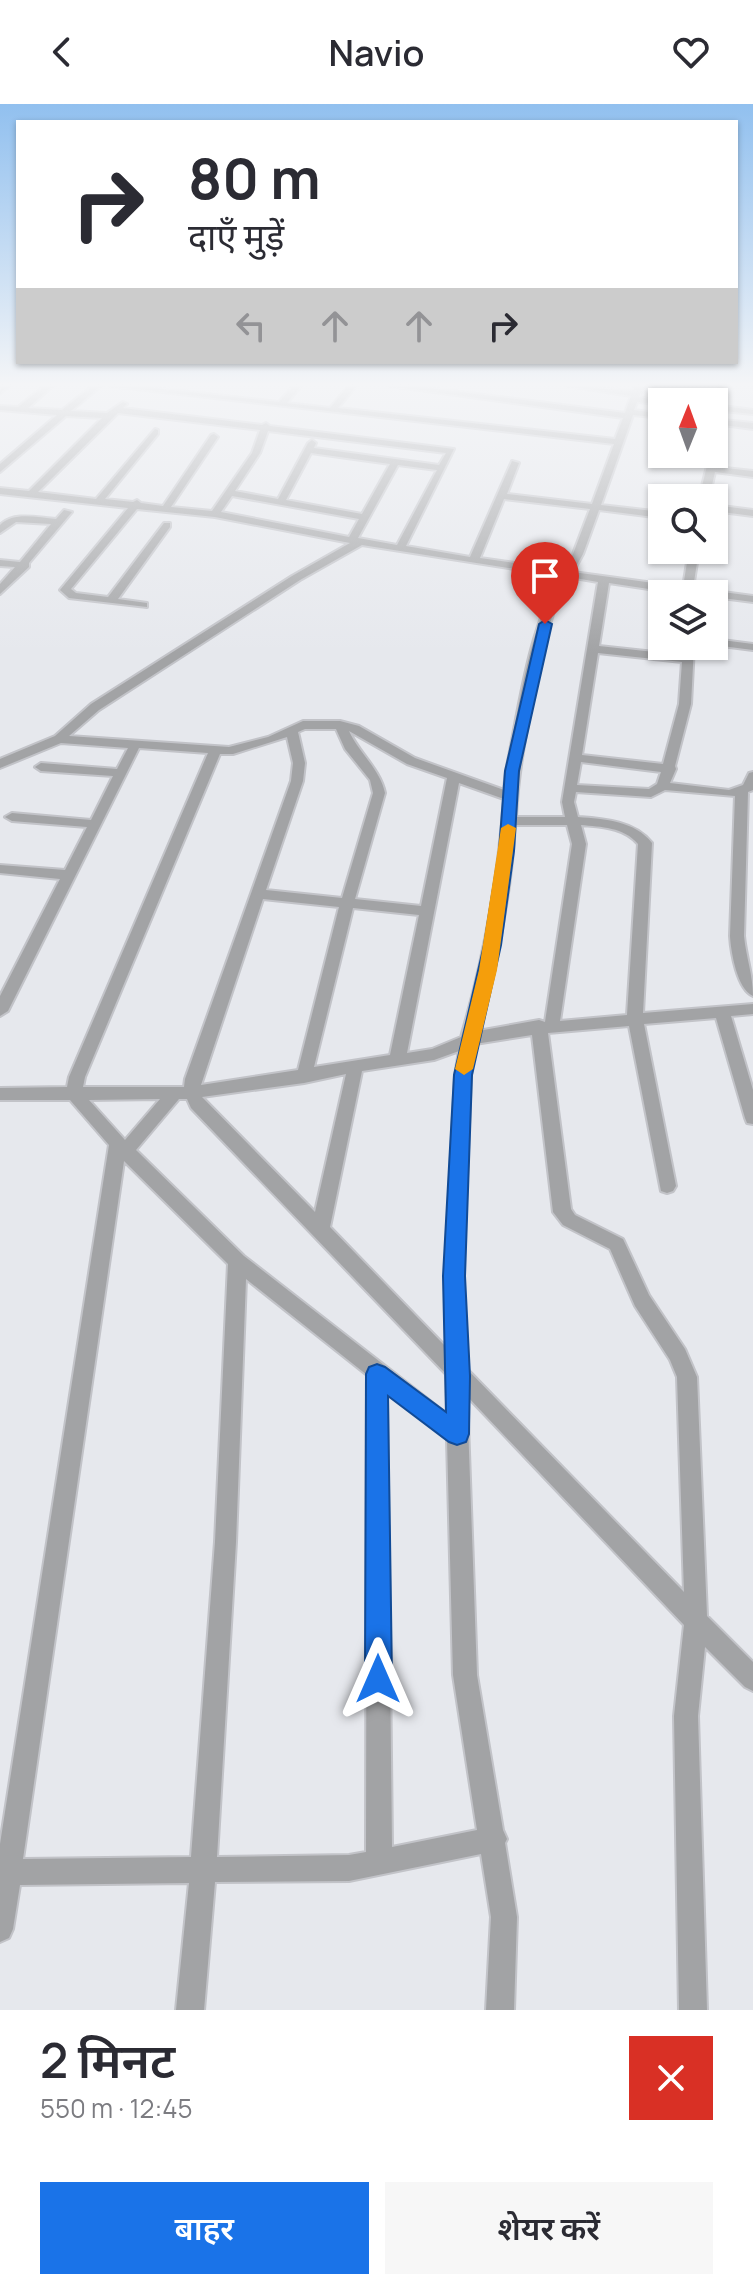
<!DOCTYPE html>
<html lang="hi">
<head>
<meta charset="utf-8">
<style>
	body { margin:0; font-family:Manrope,"Noto Sans Devanagari",sans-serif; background:#f7f7f7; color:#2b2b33; height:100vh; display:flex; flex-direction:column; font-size:30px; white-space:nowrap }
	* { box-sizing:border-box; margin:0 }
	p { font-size:26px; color:#7c7c81 }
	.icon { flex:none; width:44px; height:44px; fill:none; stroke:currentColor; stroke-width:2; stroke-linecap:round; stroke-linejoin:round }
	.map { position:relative; height:1906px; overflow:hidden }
	.panel { display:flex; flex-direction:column; background:#fff; flex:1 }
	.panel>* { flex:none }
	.top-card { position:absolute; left:16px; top:16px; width:722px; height:244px; border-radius:0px; box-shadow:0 2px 6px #0004; background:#fff; color:#2b2b33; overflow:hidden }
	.needle { width:52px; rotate:1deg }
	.controls { position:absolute; left:648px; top:284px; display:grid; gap:16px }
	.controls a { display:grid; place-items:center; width:80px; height:80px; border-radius:0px; background:#fff; box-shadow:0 2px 6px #0004; font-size:40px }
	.pin { position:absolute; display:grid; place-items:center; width:68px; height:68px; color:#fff; margin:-82px -34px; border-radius:50% 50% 50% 0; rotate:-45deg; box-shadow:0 0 8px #0007 }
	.pin .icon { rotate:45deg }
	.me { position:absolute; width:88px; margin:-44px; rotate:0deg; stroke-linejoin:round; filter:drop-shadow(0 0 6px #0008) }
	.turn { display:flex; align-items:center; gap:28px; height:168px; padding:0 40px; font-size:36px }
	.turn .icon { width:104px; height:104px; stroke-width:2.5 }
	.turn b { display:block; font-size:56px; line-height:68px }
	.lanes { display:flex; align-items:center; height:76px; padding:0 40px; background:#0003; justify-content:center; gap:40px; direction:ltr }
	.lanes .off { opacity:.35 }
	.round { display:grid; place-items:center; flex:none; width:84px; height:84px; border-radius:0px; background:#f7f7f7 }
	.headline { display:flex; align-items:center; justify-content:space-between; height:136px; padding:0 40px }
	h1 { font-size:48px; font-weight:600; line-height:60px }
	.action { display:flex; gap:16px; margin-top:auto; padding:16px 40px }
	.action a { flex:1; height:92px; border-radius:0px; background:#1a73e8; color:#fff; font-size:32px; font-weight:600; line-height:92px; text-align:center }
	.action a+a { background:#f7f7f7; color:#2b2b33 }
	header { display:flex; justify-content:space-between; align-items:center; height:104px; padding:0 40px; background:#fff; font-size:36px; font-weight:600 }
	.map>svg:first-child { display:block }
</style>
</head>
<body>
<header><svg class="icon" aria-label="back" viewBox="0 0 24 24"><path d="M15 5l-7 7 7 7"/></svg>Navio<svg class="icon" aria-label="heart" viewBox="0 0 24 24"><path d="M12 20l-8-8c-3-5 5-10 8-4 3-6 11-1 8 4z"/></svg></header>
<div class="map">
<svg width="753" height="1906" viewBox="0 0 753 1906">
	<rect width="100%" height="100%" fill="#e6e8ed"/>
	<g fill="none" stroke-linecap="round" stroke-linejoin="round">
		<g stroke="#c2c3c8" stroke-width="4">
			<path id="minor" d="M1 282H10L0 289Z
				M44 282H53L28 304 62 306 92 282H101L71 307 107 309 123 298 127 300 123 304 262 321 266 319 270 322 454 345 406 442 470 453 512 357 519 359 507 390 592 400 614 340 110 282H136L279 298 293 282H301L287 299 330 304 348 282H356L338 304 615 335 623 314 390 282H413L625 309 631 292 568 282 633 287 635 282H643L639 293 668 298H662V300L637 298 634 306 662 310V314L633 311 601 401 662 408V414L599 406 583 450 573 468 683 483 689 446H699L693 484 753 492V498L714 493V490H682L609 479 599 542 682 551V542H694L691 600 675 662 676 665 670 679 729 686 743 681 749 669 753 668V686L748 688 744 832C746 853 753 871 753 892 737 885 731 848 730 832L735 692 665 686 651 693 576 688 574 698 578 713C605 715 635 717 652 739L643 909 753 900V910L731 912 753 986V1020L747 1019 745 1014 716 914 644 920 676 1082 673 1087 667 1089 661 1087 629 922 548 929 571 1105 575 1111 623 1135 649 1191 685 1245 697 1273 707 1512 753 1558V1587L745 1583 705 1543 698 1612 707 1906H679L674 1612 684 1521 467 1292 477 1571 503 1726 507 1735 505 1739 517 1813 514 1906H486L491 1813 481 1750 349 1777 215 1778 204 1906H176L189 1779 20 1781 13 1825 9 1834 0 1838V1740L109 1041 70 996H0V984L67 983 69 973 208 649 139 644 8 907 0 912V892L60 775 0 769V761L65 766 87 723 12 717 5 713 12 709 91 716 113 672 41 667 35 663 41 659 117 665 128 644 61 639 0 664V655L55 632 91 600 292 472 350 439 215 413 137 405 71 485 76 489 108 493 164 419H170V423L118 495 147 499V503L69 494 60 486 128 404 0 390V384L29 387 102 314 66 312 0 368V360L57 311 0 306V302L18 303ZM118 309 260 326 252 349 212 407 171 403 218 333 214 330 211 331 163 402 141 399 137 396 133 398 105 395 158 330V326L155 325 96 395 38 388ZM268 327 446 349 439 361 314 344 316 339 312 336 308 339 278 395 235 387 260 349ZM311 349 390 360 362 410 286 396ZM398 361 437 366 397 441 358 434ZM232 392 359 415 349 433 221 408ZM504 395 590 405 573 450 563 466 480 454ZM362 441 560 472C528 526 519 605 506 667L504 686 415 654 359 622 340 617H303L268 633 229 643 69 632 99 606 300 476ZM569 473 598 478 562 698 565 713H516C518 669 526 628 535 585 543 547 550 507 569 473ZM598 549 682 558 679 600 663 660 582 651ZM305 625H336L345 645 370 676 373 689 342 794 266 786 303 677 305 659 298 628ZM349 627 407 660 447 674 421 802 355 795 385 689C380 665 359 649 349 627ZM287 633 293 659 291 677 185 975 184 983H83L85 973 220 650H233ZM581 658 661 668 657 680 649 685 577 681ZM459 679 504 695C498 776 484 855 461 933L432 945 407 949ZM515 721H567L572 740 545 918 539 916 478 927C497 860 511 791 515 721ZM581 721C601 723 624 723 638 740L627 911 560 917 586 740ZM263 795 339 803 298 966 201 981ZM353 804 419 811 390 951 314 963ZM532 931 553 1108 563 1121 610 1145 635 1202 670 1256 677 1273 684 1488 466 1264 463 1172 471 971 475 940ZM459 947 455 971 445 1172 446 1243 330 1123 362 967 434 956ZM346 970 315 1108 202 993 304 979ZM160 995 125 1036 89 996ZM179 995H187L191 1004 446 1270 447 1310 244 1152 136 1046ZM124 1057 228 1160 215 1438 191 1753 23 1755ZM246 1175 367 1271 366 1748 349 1751 217 1753 236 1438ZM387 1287 447 1335 453 1571 477 1726 392 1743Z
				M719 282H727L723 302 753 306V310L723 307V316L753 319V325L723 321 716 363 753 367V373L715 368 709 394H699L710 350H714V302Z
				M714 401 753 406V412L714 407Z
				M64 406 72 408 29 459V463L0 490V480L15 463 0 462V456L20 458 51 420 16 418 0 429V421C14 407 38 414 56 415Z
				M714 535 753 540V546L714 541Z"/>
		</g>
		<use href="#minor" fill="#a2a3a5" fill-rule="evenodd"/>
	</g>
	<linearGradient id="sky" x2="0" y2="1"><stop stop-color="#91c0ef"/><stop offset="0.51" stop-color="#f4f5f7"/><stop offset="1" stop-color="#f4f5f7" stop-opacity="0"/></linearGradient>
	<rect width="753" height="549" fill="url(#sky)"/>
	<path fill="#1a73e8" stroke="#114b97" stroke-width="2" d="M545 516 552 520 519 667 514 747 501 841 472 971 465 1172 470 1272 469 1330 466 1338 457 1341 449 1338 388 1292 392 1575 388 1585 378 1589 369 1585 365 1575 366 1270 369 1263 377 1260 385 1263 446 1308 443 1172 454 971 484 841 499 747 505 667 539 520Z"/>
	<path fill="#f59e0b" d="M508 720 516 724 497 866 473 965 464 971 455 965 479 866 501 724Z"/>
</svg>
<div class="controls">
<a><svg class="needle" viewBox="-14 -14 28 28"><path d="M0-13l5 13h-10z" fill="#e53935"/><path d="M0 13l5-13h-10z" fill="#7c7c81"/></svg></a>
<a><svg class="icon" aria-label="search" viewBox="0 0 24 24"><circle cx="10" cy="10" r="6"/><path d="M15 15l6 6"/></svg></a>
<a><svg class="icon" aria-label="layers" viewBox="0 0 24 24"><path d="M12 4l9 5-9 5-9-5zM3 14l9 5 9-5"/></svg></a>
</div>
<div class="pin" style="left:545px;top:520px;background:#d93025"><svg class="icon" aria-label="arrive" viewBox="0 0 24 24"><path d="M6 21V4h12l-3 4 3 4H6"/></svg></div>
<svg class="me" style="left:378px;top:1575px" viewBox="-20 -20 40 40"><path d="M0-17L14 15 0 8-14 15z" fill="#1a73e8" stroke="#fff" stroke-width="4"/></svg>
<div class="top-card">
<div class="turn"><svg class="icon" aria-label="right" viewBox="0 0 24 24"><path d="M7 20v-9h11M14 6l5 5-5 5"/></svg><div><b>80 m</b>दाएँ मुड़ें</div></div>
<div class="lanes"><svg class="icon off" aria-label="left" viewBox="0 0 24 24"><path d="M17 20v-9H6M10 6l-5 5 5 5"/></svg><svg class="icon off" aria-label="ahead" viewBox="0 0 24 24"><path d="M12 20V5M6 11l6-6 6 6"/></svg><svg class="icon off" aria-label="ahead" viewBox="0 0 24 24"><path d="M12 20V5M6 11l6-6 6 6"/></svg><svg class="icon" aria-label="right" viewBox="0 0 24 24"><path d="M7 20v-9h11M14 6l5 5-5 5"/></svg></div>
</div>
</div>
<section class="panel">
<div class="headline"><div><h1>2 मिनट</h1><p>550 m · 12:45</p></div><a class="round" style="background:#d93025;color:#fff"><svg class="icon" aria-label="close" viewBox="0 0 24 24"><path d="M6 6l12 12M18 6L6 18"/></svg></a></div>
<div class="action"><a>बाहर</a><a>शेयर करें</a></div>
</section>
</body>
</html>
